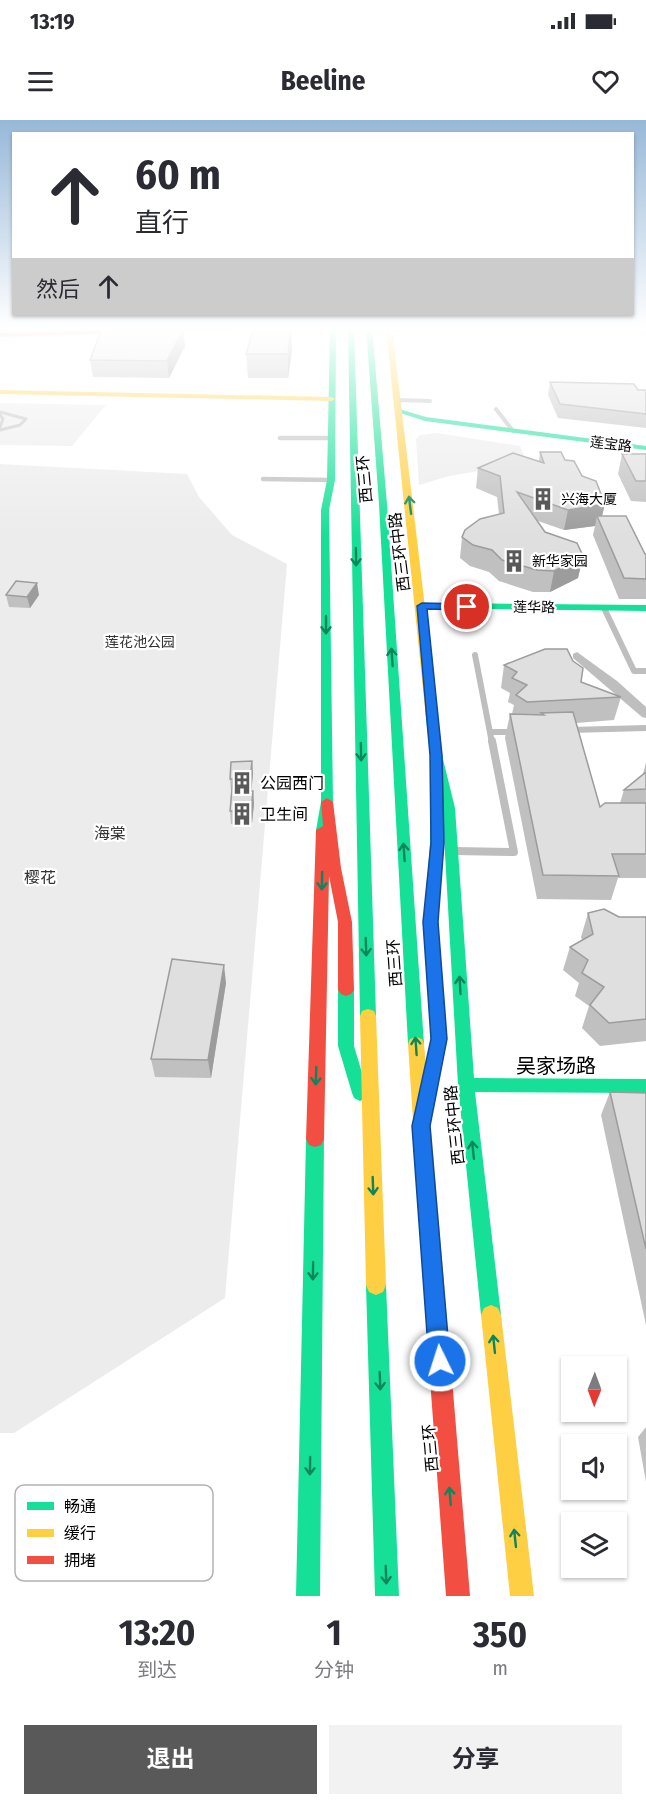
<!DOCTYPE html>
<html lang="zh">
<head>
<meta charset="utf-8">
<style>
	body { margin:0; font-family:"Fira Sans Condensed","Noto Sans SC",sans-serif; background:#f2f2f3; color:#2b2b33; height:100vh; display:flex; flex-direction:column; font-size:22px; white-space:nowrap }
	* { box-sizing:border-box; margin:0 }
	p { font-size:20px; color:#7c7c81 }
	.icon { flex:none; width:33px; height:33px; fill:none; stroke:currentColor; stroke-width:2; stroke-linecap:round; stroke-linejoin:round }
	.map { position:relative; height:1476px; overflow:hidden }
	.drawer { display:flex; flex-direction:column; background:#fff; flex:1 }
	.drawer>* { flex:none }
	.banner { position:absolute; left:12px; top:12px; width:622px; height:183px; border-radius:0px; box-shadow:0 2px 4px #0004; background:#fff; color:#2b2b33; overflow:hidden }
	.needle { width:39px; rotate:181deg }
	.fabs { position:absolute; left:561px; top:1236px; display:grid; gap:12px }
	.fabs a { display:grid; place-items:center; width:66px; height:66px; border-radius:0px; background:#fff; box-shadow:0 2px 4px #0004; font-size:30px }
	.pin { position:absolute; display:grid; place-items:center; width:51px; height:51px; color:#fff; margin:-26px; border:3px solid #fff; border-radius:50%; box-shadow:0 2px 6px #0007 }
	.me { position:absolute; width:66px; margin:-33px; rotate:356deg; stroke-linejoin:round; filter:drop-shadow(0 0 4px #0008) }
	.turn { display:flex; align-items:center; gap:21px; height:126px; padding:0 24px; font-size:27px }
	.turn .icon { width:78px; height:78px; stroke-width:2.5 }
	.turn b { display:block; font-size:42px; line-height:51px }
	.then { display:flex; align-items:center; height:57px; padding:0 24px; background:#0003; gap:12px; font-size:22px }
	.eta { display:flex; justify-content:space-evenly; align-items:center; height:102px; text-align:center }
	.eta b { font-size:36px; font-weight:700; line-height:42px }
	.primary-button { display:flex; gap:12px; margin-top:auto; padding:12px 24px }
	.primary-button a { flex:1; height:69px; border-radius:0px; background:#595959; color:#fff; font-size:24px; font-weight:700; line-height:69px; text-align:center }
	.primary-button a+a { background:#f2f2f3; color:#2b2b33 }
	.status { display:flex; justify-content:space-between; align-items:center; height:42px; padding:0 30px; background:#fff; direction:ltr }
	.status svg { height:16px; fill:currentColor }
	header { display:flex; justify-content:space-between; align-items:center; height:78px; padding:0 24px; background:#fff; font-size:27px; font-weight:700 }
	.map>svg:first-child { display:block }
</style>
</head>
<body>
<div class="status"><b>13:19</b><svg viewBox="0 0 49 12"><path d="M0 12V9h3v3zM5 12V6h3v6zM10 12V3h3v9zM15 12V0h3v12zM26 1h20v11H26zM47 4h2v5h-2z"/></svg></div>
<header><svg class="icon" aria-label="menu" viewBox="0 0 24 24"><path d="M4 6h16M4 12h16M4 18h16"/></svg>Beeline<svg class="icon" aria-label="heart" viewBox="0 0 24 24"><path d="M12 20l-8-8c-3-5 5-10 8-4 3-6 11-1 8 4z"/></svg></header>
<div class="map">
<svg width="646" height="1476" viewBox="0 0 646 1476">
	<rect width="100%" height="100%" fill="#fff"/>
	<path fill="#ececec" d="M0 283 106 285 72 326 0 325Z
		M437 313 520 326 527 343 449 356 419 365 416 319 420 315Z
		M0 344 187 354 199 377 232 415 287 444 225 1178 14 1313H0Z"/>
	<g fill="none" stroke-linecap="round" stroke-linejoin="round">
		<path stroke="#bfbfbf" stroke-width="3" d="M0 292 26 299 20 305 0 310
			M0 295 3 299 0 307"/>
		<path stroke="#bebebe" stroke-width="4" d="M25 211 26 208
			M398 280 430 281
			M496 289 513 311"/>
		<path stroke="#bebebe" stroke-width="4.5" d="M280 318H331
			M263 359 331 360"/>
		<path stroke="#bebebe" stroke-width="6" d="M604 488 634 551H646
			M475 535 492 623
			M570 610 646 608
			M490 612H516"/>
		<path stroke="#bebebe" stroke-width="8" d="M454 731 514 732 492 621"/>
		<path fill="#bebebe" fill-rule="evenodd" d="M577 532 617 561 646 587V598L642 597 573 538V534Z"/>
		<path fill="#16e098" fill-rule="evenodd" d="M330 208H336L335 360 329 390 333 682 330 710 323 714 316 710 321 682V390L327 360Z
			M348 208H354L376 896 374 901 368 903 362 901 360 896Z
			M366 208H372L387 384 424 924 422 929 416 931 410 929 408 924 379 384Z
			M399 289 426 297 646 326V330L425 301 397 292Z
			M422 483 646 485V491L419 488V484Z
			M431 586 437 589 442 635 455 688 474 958 646 959V973L475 972 501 1195 498 1202 491 1205 484 1202 481 1195 458 965 443 698 438 802 447 919 435 973 429 975 423 973 421 968 431 919 424 802 430 723V635L425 589Z
			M346 864 351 866 354 870V926L368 973 366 978 360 981 354 978 352 973 338 926V870L341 866Z
			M315 1011 321 1013 324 1019 320 1476H296L306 1019 309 1013Z
			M376 1155 383 1158 386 1165 399 1476H375L366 1165 369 1158Z"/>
		<path fill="#ffcf43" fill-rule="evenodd" d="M386 208H392L437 589 431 592 425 589Z
			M0 270 332 277 335 279 332 281 0 274Z
			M368 889 374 891 376 896 386 1165 383 1172 376 1175 369 1172 366 1165 360 896 362 891Z
			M416 917 422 919 424 924 452 1259 448 1266 441 1270 434 1266 430 1259 408 924 410 919Z
			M491 1185 498 1188 501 1195 534 1476H510L481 1195 484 1188Z"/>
		<path fill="#f24e42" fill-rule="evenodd" d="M196 208H269L0 217V213Z
			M327 678 333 682 341 748 352 802 354 870 351 874 346 876 341 874 338 870V802L329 756 324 1019 321 1025 315 1027 309 1025 306 1019 316 710 323 706 321 682Z
			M441 1248 448 1252 452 1259 470 1476H446L430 1259 434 1252Z"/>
	</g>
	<path fill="#c0c0c0" d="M183 209 185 226 169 258 93 257 90 240Z
		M292 230 288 258H248L246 234Z
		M550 262 638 270H646V308L558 298 548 275Z
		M540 332 565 340 582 356 605 384 602 396 645 434H646V479H619L593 415 595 406 564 410 538 401 545 412 583 436 578 458 550 472H533L499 461 489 452 470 446 460 438 462 417 499 394 497 377 476 368 478 348 539 341Z
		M622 334H646V382L631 381 618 354Z
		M6 475H39L30 488 9 487Z
		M504 545 581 562 621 577 614 600 576 603 600 687 620 683 624 670 643 654 646 642V758H618L611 780 537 779 505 618 510 594H512L514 585 508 582 510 573 501 568Z
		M252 641 253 654 251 671H253L254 684 252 703 231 704 230 691 231 671 230 659Z
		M588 793 619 797H646V921L600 926 582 908 589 886 575 876 579 863 563 850 570 827 582 820 581 817Z
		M226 863 211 958 155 957 151 939Z
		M610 972 646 973V1205L601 995Z
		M646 1307V1362L638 1317Z"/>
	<path fill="#9c9c9c" d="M291 208 292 230 288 258V234Z
		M183 209 185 226 169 258 167 241Z
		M605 384 600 404 597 396 595 406 564 410 568 390Z
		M583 436 578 458 550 472 554 451Z
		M37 463 39 475 30 488 27 477Z
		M252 641 253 654 250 684 249 671Z
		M253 671 254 684 252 703 251 691Z
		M224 845 226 863 211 958 208 940Z"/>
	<path fill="#dfdfdf" stroke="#9c9c9c" stroke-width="1.5" d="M102 208 116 209H183L167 241 90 240Z
		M254 208H291L288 234H246Z
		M550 262 634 264 638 270H646V294L560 284Z
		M540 332H561L565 340 574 341 582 356 596 361 605 384 568 390 517 372 545 412 577 423 583 436 554 451 537 450 502 440 492 430 473 425 462 417 465 410 480 399 504 393 500 356 478 348 513 333 544 343Z
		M622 334H646V361H636Z
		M597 396H626L645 434H646V459L624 458Z
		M16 461 37 463 27 477 6 475Z
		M545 529H567L573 541 583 548 581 562 621 577 527 582 516 575 527 565 512 558 517 552 504 545Z
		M573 592 600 687 605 683H646V734H612L619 756 543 755 510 594 544 595 541 593Z
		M252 641 249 671H253L251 691H230L233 659H230L231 642Z
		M646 652V669L624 670Z
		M604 789 619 797H646V899L609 903 590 885 604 867 582 853 588 840 570 827 593 814 588 793Z
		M172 839 224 845 208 940 151 939Z
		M610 972 646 973V1129Z"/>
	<defs><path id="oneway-shaft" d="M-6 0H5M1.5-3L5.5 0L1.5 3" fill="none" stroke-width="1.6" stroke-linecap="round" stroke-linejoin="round" transform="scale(1.5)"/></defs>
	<g stroke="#0d865b">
		<use href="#oneway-shaft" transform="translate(410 385) rotate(-97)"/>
		<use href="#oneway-shaft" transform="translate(356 437) rotate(89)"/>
		<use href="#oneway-shaft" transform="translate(326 505) rotate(90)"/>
		<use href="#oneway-shaft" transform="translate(392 537) rotate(-94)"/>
		<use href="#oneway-shaft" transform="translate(361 632) rotate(89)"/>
		<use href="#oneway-shaft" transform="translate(404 732) rotate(-94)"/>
		<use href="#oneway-shaft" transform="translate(322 761) rotate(91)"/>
		<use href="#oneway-shaft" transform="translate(366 827) rotate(88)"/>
		<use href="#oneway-shaft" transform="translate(460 865) rotate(-93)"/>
		<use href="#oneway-shaft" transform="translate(416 926) rotate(-94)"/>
		<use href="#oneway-shaft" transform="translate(316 956) rotate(92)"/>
		<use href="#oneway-shaft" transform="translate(473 1030) rotate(-96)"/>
		<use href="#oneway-shaft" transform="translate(373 1066) rotate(88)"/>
		<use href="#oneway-shaft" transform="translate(313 1151) rotate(91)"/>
		<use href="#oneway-shaft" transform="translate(494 1224) rotate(-96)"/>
		<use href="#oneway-shaft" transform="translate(380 1261) rotate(88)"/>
		<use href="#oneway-shaft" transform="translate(310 1346) rotate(91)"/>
		<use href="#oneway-shaft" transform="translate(450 1376) rotate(-95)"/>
		<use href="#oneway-shaft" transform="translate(515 1418) rotate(-96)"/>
		<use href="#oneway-shaft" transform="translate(386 1455) rotate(88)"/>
	</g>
	<linearGradient id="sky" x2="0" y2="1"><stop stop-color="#97b8d8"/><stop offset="0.5" stop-color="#fff"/><stop offset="1" stop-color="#fff" stop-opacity="0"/></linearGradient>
	<rect width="646" height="415" fill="url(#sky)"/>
	<path fill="#1a73e8" stroke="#114b97" stroke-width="1.5" d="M422 483 467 484 472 487 467 490 427 489 442 635 444 723 438 802 447 919 430 1006 450 1241 447 1248 440 1252 432 1248 429 1241 412 1006 431 919 423 802 431 723 430 635 417 486Z"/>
	<defs>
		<g id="building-bare" transform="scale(1.8)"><path d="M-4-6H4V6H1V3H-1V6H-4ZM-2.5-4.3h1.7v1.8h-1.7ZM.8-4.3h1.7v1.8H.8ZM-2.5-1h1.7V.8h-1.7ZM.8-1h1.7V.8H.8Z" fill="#595959" stroke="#fff" stroke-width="2.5" paint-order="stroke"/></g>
	</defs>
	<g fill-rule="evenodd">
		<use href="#building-bare" x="543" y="379"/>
		<use href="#building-bare" x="514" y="441"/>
		<use href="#building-bare" x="242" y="663"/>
		<use href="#building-bare" x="242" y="694"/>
	</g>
	<g text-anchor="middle" stroke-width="4.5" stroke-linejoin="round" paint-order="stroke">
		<g font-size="14" fill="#000" stroke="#fff">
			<text transform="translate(611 324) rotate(7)" y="5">莲宝路</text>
			<text transform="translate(534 487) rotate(1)" y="5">莲华路</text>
		</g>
		<g font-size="14" fill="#000" stroke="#fff" text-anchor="start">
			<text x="561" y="384">兴海大厦</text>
			<text x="532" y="446">新华家园</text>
		</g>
		<g font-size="14" fill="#333" stroke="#fff">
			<text x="140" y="527">莲花池公园</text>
		</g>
		<g font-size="16" fill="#000" stroke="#fff">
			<text transform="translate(364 359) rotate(-95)" y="6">西三环</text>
			<text transform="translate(399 432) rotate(-97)" y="6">西三环中路</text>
			<text transform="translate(394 843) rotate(-94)" y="6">西三环</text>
			<text transform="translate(454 1005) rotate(-96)" y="6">西三环中路</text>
			<text transform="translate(430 1328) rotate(-95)" y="6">西三环</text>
		</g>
		<g font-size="16" fill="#000" stroke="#fff" text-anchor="start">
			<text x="260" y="669">公园西门</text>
			<text x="260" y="700">卫生间</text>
		</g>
		<g font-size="16" fill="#333" stroke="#fff">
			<text x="110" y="719">海棠</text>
			<text x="40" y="763">樱花</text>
		</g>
		<g font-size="20" fill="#000" stroke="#fff">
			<text x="556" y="953">吴家场路</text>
		</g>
	</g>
	<rect x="15" y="1365" width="198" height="96" rx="9" fill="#fff" stroke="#b2b2b2" stroke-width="1.5"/>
	<rect x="27" y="1382" width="27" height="8" fill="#16e098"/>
	<rect x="27" y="1409" width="27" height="8" fill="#ffcf43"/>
	<rect x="27" y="1436" width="27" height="8" fill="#f24e42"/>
	<g font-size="16" fill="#000">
		<text x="64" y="1392">畅通</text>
		<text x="64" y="1419">缓行</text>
		<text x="64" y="1446">拥堵</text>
	</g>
</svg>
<div class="fabs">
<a><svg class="needle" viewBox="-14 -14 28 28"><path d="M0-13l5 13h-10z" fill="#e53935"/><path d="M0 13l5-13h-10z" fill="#7c7c81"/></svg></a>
<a><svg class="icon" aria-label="sound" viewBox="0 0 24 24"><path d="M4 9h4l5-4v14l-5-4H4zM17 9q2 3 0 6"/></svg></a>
<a><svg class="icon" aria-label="layers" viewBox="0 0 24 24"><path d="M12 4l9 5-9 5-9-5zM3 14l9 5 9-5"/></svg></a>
</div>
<div class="pin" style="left:467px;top:487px;background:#d93025"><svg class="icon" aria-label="arrive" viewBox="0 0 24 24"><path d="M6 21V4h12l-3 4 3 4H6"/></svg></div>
<svg class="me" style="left:440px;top:1241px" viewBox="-20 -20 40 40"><circle r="17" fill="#1a73e8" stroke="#fff" stroke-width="3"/><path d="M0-11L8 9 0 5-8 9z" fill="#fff"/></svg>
<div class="banner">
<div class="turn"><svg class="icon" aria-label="ahead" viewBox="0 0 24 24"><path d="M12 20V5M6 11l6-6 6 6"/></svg><div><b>60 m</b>直行</div></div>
<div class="then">然后<svg class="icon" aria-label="ahead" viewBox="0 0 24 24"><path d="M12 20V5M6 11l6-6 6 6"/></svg></div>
</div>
</div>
<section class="drawer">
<div class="eta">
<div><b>13:20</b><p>到达</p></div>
<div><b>1</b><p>分钟</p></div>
<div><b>350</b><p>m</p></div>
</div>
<div class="primary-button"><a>退出</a><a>分享</a></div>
</section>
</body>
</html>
